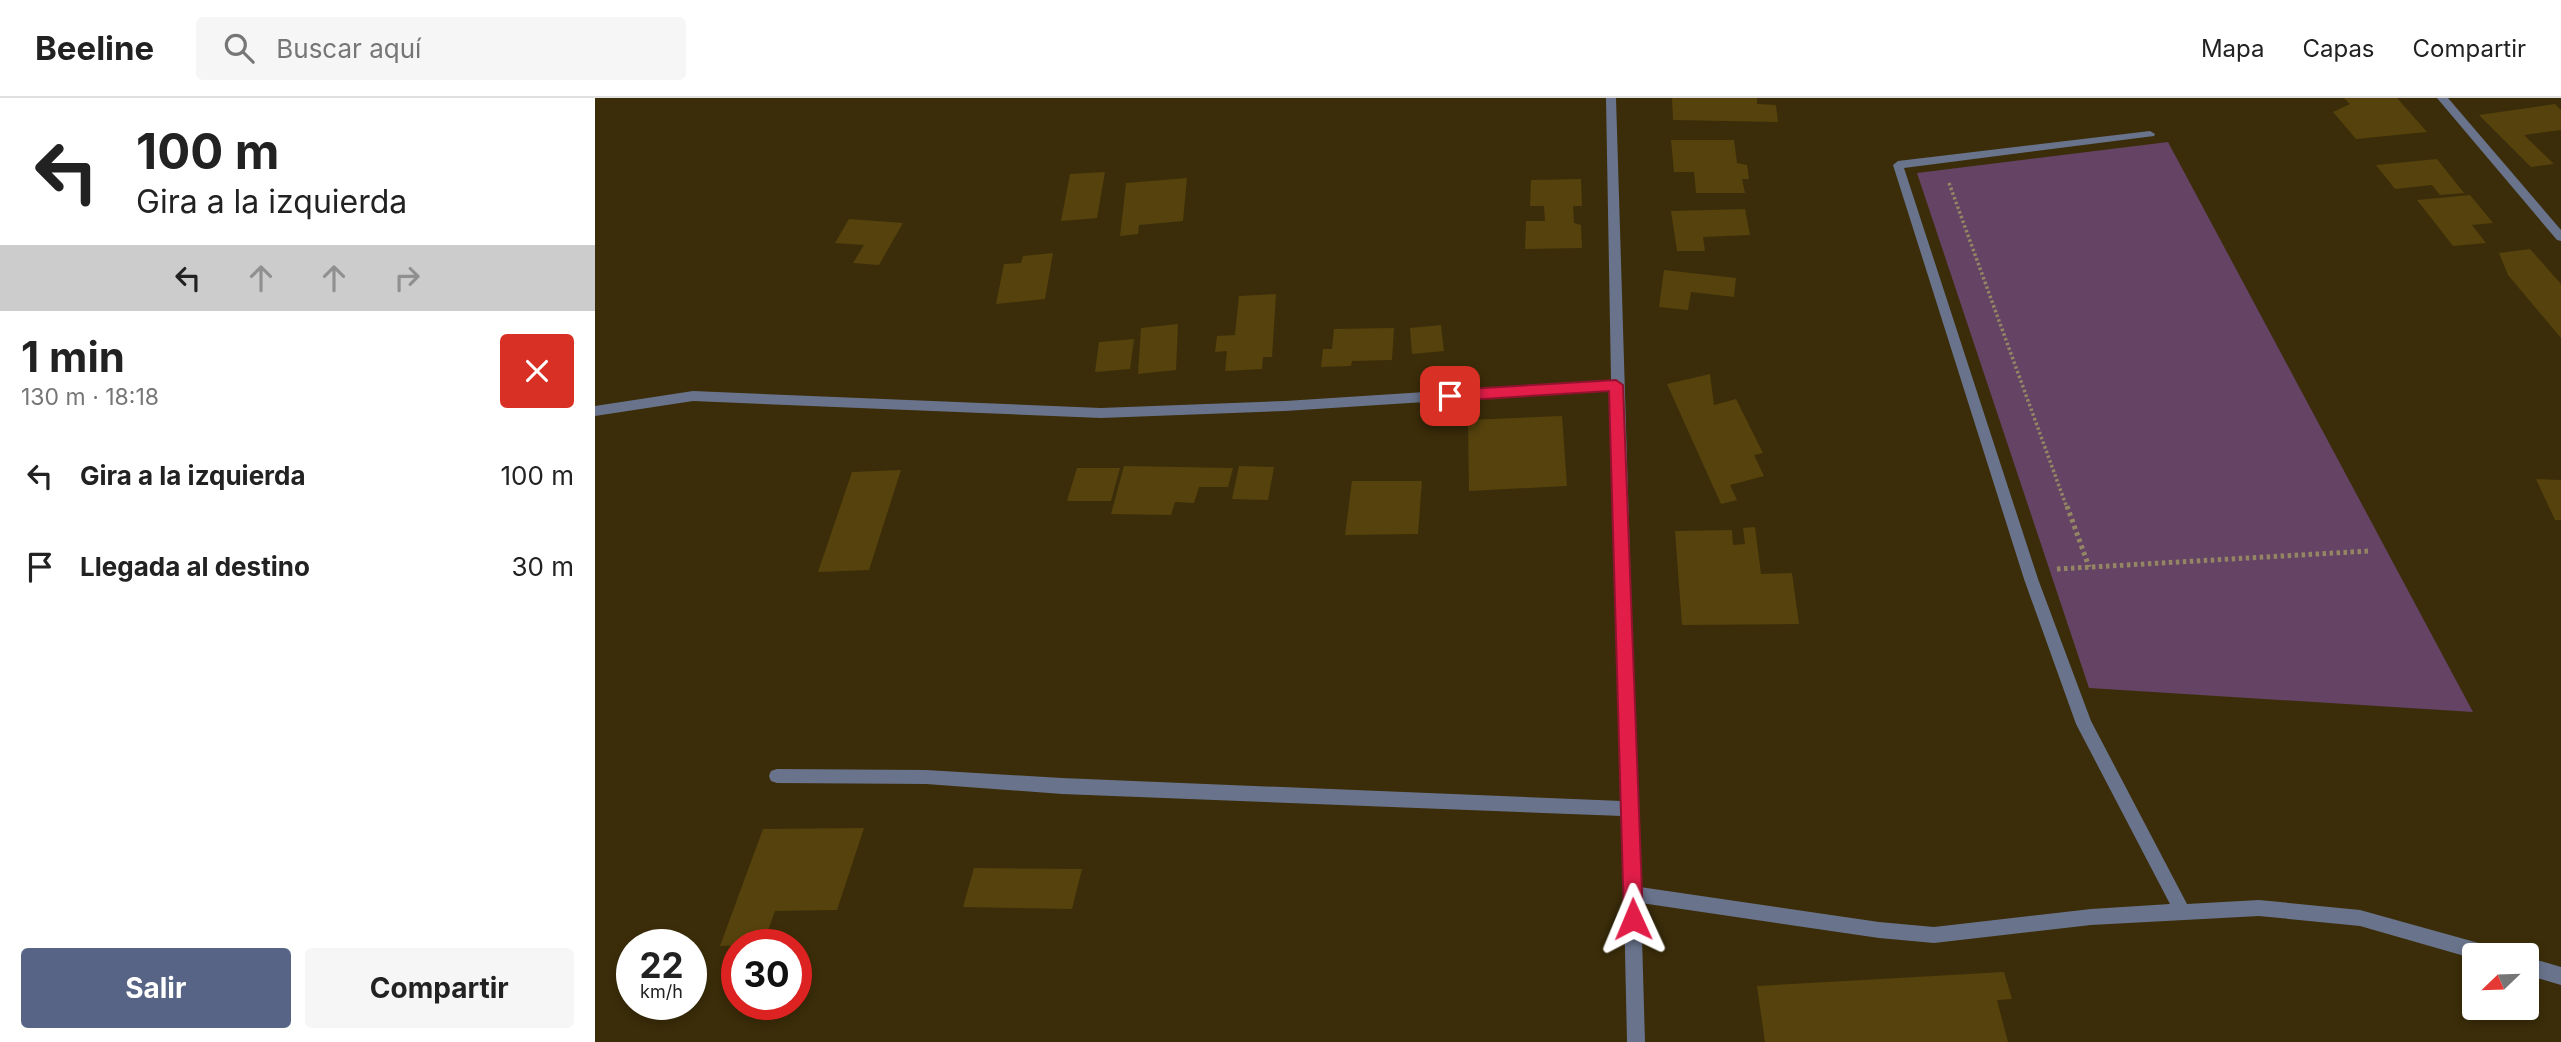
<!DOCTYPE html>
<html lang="es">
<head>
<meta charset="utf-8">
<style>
	body { margin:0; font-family:Inter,sans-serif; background:#f6f6f6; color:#222; height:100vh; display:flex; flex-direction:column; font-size:26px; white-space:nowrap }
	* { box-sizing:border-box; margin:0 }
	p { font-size:23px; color:#767676 }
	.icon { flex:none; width:38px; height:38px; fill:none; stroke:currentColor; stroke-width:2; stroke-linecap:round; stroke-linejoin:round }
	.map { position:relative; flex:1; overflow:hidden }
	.sheet { display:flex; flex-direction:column; background:#fff; width:595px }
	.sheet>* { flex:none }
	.hud { background:#fff; color:#222; overflow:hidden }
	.needle { width:46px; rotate:247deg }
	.fabs { position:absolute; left:1867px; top:845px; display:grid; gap:14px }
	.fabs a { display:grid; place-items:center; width:77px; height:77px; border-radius:7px; background:#fff; box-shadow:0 4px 10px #0003; font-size:35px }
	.speed { position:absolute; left:21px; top:831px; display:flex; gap:14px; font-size:35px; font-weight:700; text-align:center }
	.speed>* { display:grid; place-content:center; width:91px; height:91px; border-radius:50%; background:#fff; box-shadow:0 4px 10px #0003; line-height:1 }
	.speed small { font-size:18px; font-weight:400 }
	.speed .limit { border:10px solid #d22; background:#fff; color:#111 }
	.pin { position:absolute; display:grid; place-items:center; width:60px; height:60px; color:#fff; margin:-30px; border-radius:14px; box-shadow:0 4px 10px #0006 }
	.me { position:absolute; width:77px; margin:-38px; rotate:359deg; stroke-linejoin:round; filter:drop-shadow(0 0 5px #0008) }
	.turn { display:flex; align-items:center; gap:24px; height:147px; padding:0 21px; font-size:32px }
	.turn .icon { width:91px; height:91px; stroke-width:2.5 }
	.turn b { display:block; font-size:49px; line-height:60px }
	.lanes { display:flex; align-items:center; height:66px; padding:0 21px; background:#0003; justify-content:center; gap:35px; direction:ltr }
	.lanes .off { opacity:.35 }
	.round { display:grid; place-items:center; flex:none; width:74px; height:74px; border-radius:7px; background:#f6f6f6 }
	.headline { display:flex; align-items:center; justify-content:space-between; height:119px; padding:0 21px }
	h1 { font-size:42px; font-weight:700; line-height:52px }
	.action { display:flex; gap:14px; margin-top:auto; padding:14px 21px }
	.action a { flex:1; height:80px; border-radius:7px; background:#576485; color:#fff; font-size:28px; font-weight:700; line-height:80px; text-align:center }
	.action a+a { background:#f6f6f6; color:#222 }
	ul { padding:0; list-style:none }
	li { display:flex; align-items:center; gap:21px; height:91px; padding:0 21px }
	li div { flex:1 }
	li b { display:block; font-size:26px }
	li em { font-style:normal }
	header { display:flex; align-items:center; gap:42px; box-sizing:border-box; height:98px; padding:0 35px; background:#fff; border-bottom:2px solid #e0e0e0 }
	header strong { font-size:33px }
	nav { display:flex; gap:38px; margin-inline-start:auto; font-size:24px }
	.search { width:490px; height:63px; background:#f6f6f6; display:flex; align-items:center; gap:18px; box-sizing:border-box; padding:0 24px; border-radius:7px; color:#767676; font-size:26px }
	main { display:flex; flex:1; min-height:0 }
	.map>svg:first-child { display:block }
</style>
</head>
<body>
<header>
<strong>Beeline</strong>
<div class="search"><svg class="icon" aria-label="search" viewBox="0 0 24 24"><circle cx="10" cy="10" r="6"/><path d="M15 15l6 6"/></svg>Buscar aquí</div>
<nav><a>Mapa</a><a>Capas</a><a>Compartir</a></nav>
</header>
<main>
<section class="sheet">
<div class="hud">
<div class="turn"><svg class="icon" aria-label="left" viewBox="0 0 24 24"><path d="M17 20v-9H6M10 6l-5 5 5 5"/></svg><div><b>100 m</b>Gira a la izquierda</div></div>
<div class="lanes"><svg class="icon" aria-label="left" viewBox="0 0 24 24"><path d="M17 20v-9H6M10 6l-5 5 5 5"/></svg><svg class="icon off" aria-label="ahead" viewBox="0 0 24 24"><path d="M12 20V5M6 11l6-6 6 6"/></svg><svg class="icon off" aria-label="ahead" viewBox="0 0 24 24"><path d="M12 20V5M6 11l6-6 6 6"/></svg><svg class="icon off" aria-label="right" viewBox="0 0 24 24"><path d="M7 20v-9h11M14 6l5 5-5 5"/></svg></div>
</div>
<div class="headline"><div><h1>1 min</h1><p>130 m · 18:18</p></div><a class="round" style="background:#d93025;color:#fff"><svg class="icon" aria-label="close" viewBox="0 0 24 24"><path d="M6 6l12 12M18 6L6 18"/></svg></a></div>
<ul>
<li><svg class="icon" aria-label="left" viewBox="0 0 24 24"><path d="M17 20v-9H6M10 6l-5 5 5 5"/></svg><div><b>Gira a la izquierda</b></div><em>100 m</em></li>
<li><svg class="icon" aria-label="arrive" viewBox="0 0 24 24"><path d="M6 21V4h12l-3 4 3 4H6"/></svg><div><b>Llegada al destino</b></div><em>30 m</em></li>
</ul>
<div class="action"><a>Salir</a><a>Compartir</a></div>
</section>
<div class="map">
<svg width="1966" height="944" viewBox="0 0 1966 944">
	<rect width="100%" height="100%" fill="#3b2d09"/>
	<path fill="#644364" d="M1573 44 1878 614 1494 590 1322 75Z"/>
	<path fill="#55420d" d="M1077 0H1162V6L1181 7 1183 24 1078 22Z
		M1749 0H1802L1832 34 1761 41 1738 14 1755 6Z
		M1960 6 1966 12V32L1929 37 1959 66 1936 69 1884 17Z
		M1076 42H1139L1142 65 1152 67 1154 81H1147L1150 95H1101L1099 74H1079Z
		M1842 61 1869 95 1845 97 1837 87 1800 91 1781 67Z
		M510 74 502 120 466 123 475 76Z
		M592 80 588 123 544 127 543 136 525 138 531 85Z
		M986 81 987 108H978L979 125 986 127 987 150 930 151 931 123H950L949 108H935L936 82Z
		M1875 97 1898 125 1877 127 1891 145 1858 148 1822 102Z
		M1150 111 1155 137 1108 139 1110 153H1082L1076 113Z
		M254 121 308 125 284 167 258 165 269 147 240 145Z
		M1935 151 1966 186V240L1913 177 1904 155Z
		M458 155 450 201 401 206 409 166 426 165 428 158Z
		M1069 172 1141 180 1139 199 1096 194 1093 212 1064 209Z
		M681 196 677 259H668L667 271 630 273 632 253 620 254 622 238 640 237 644 198Z
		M583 226 581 272 543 276 546 230Z
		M846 227 849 253 817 256 815 230Z
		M799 230 797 262 757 263 756 268 726 269 728 251H737L739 231Z
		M539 241 535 271 500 274 504 244Z
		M1115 276 1119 307 1141 301 1168 355 1159 357 1169 378 1135 387 1142 402 1126 406 1072 286Z
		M967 318 972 388 874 393 873 322Z
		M529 368 638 370 633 389H604L599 405 580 404 576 417 516 416Z
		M644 368 679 369 673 402 637 401Z
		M482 370H525L516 403H472Z
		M306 372 274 472 223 474 257 374Z
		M1941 381 1966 382V422H1960Z
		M757 383H827L823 436 750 437Z
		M1160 429 1166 476 1197 475 1204 526 1087 527 1080 433 1137 432 1138 447 1150 446 1148 430Z
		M269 730 242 812 180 813 168 846 125 848 168 731Z
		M379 770 487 771 477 811 368 809Z
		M1409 874 1417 901 1402 902 1413 944H1170L1162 888Z"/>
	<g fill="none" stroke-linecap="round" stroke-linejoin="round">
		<path stroke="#948664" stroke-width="3.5" stroke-dasharray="2.5 2.5" stroke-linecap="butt" d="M1354 85 1472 410"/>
		<path stroke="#948664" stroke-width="5" stroke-dasharray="3.5 3.5" stroke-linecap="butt" d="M1472 408 1494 469
			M1462 471 1774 453"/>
		<path fill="#69738c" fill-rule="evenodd" d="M1011 0H1021L1045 789 1284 824 1339 829 1496 811 1575 806 1481 626 1429 481 1298 67 1303 63 1555 33 1560 36 1559 38 1309 70 1443 481 1496 623 1592 806 1664 802 1765 812 1898 849 1904 852 1906 858H1880V861L1765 828 1664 818 1496 827 1339 845 1284 840 1046 805 1050 944H1032L1027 718 467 696 331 686 182 685 176 683 174 678 176 673 182 671 331 672 467 680 1027 703 1016 292 690 313 506 320 98 303 0 318V308L98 293 506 310 690 303 1016 282Z
			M1842 0H1853L1966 132V143L1962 142Z
			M1932 859 1966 869V887L1932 877Z"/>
	</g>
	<path fill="#e11d48" stroke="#92132f" stroke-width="2" d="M1021 282 1028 287 1048 821 1045 827 1038 830 1032 827 1029 821 1014 293 855 303 848 298 855 292Z"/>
</svg>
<div class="fabs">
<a><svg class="needle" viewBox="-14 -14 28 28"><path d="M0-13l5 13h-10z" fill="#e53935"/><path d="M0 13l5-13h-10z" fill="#767676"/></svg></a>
</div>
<div class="speed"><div>22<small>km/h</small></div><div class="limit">30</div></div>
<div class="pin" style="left:855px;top:298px;background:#d93025"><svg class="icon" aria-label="arrive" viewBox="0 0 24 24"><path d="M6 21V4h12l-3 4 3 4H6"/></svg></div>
<svg class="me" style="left:1038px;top:821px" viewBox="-20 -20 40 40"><path d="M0-17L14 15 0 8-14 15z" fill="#e11d48" stroke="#fff" stroke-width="4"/></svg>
</div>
</main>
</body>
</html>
